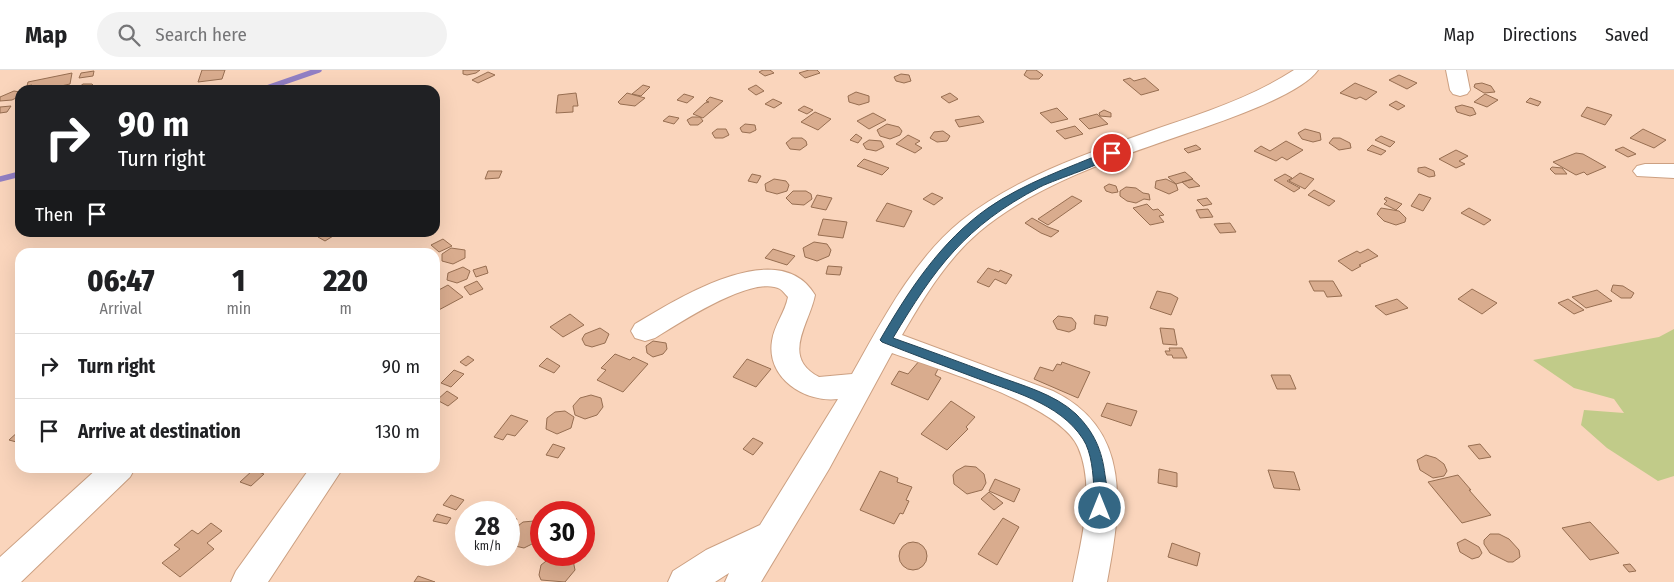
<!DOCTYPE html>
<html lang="en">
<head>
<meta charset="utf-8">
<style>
	body { margin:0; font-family:"Fira Sans Condensed",sans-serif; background:#f2f2f2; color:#202124; height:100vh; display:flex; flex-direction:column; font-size:19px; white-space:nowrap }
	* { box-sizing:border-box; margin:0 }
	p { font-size:16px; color:#757577 }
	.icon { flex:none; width:28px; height:28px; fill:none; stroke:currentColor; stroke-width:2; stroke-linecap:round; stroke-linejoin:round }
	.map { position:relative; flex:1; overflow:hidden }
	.drawer { position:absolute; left:15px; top:178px; width:425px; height:225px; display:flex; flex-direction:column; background:#fff; border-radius:15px; box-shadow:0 5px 20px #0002 }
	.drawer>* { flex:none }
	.banner { position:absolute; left:15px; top:15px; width:425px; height:152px; border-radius:15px; box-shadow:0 5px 20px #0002; background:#202124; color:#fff; overflow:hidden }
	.speed { position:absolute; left:455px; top:431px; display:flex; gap:10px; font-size:25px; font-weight:700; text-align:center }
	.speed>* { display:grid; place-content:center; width:65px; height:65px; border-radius:50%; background:#fff; box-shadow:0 5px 20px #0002; line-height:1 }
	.speed small { font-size:12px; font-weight:400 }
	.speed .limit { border:8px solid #d22; background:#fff; color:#111 }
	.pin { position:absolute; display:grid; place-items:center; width:42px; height:42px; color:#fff; margin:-21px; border:2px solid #fff; border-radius:50%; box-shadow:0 1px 5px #0007 }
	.me { position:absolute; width:55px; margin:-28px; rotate:0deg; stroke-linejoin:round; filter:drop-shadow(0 0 4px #0008) }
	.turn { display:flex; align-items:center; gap:18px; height:105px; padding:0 20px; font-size:22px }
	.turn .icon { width:65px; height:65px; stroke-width:2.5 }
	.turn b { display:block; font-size:35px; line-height:42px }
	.then { display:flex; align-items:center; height:48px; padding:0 20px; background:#0003; gap:10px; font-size:19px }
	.eta { display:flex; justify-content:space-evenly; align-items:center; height:85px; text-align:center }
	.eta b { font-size:30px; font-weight:800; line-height:35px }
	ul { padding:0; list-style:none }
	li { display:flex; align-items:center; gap:15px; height:65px; padding:0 20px; border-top:1px solid #e0e0e0 }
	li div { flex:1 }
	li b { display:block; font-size:19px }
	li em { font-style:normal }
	header { display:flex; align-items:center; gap:30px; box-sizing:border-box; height:70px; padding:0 25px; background:#fff; border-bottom:1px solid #e0e0e0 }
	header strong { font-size:24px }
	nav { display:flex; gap:28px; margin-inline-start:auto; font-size:18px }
	.search { width:350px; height:45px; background:#f2f2f2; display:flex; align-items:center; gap:12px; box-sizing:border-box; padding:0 18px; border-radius:28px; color:#757577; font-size:19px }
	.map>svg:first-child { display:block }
</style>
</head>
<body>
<header>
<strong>Map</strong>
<div class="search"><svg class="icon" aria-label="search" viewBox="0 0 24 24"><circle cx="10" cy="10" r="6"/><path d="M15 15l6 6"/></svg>Search here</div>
<nav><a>Map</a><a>Directions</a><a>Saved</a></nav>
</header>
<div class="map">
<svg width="1674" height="512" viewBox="0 0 1674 512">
	<rect width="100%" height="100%" fill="#fad5bc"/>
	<path fill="#c1cb89" d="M1674 259V406L1658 411 1607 378 1581 355 1584 340 1624 343 1614 329 1574 318 1533 290 1659 267Z"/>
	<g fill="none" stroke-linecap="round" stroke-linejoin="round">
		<path stroke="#927fc4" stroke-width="5.5" d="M261 20 319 0
			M0 109 20 104"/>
	</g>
	<path fill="#d9ac8e" stroke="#976e51" d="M202 0H225L222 9 198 12Z
		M463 0H480L476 3 467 5 463 4Z
		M763 0H770L774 3 765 6 759 2Z
		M809 0H817L820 3 805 8 799 3Z
		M1027 0H1036L1043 5 1039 9H1030L1024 5Z
		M94 1 93 6 79 8 81 3Z
		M488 2 495 5 478 13 472 10Z
		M72 3 70 14 43 20H30L32 15 27 16 28 12Z
		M901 4 909 5 911 11 904 13 896 11 894 7Z
		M1399 5 1417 13 1407 19 1389 10Z
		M1130 8 1134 11 1145 8 1159 20 1141 25 1123 10Z
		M1355 13 1377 22 1366 30 1360 27 1356 29 1340 23Z
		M1482 13 1491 16 1495 22 1484 23 1474 17 1475 14Z
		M83 14H92L94 16 89 20H75Z
		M643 15 650 17 641 26 632 24Z
		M756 15 764 21 756 25 748 19Z
		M14 21 20 22V26L12 30 0 31V27Z
		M856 22 869 26V32L859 35 849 32 848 26Z
		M576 23 578 36H573V42L556 43 558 25Z
		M627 23 645 28 635 36 620 34 618 32Z
		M950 23 958 29 949 33 941 27Z
		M684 24 694 27 687 33 677 30Z
		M1485 24 1498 30 1487 37 1474 32Z
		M710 27 723 31 703 48 693 44 705 33 709 32 706 31Z
		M1530 28 1541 32 1538 36 1526 32Z
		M773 29 782 33 774 38 765 34Z
		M1396 31 1405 36 1398 40 1389 35Z
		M1462 35 1473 38 1476 44 1470 46 1457 42 1455 37Z
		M11 36 7 42 0 43V37Z
		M804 36 813 40 807 44 798 40Z
		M1587 37 1612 45 1605 55 1581 46Z
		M1057 38 1068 49 1051 53 1040 43Z
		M1104 40 1111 43V47L1100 46 1099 43Z
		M815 42 831 49 818 60 801 52Z
		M873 43 886 50 869 59 857 51Z
		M1097 44 1108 54 1089 59 1079 49Z
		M669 46 679 48 674 54 663 51Z
		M979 46 984 52 981 53 959 57 955 50Z
		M692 47H700L703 51 698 55H690L687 50Z
		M745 54 755 55 756 60 750 63 742 62 740 58Z
		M887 54 899 57 902 61 900 65 890 69 880 66 877 60Z
		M1075 56 1083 64 1065 69 1056 61Z
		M717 59H726L729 65 723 68H715L712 63Z
		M1305 59 1320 63 1321 70 1313 72 1302 69 1298 63Z
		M1643 59 1666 70 1654 78 1630 68Z
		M943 61 950 66 947 71 937 72 930 68 934 62Z
		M856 64 862 68 858 73 850 70Z
		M908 65 920 71 915 74 922 78 915 83 896 74Z
		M1381 66 1395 72 1390 77 1375 70Z
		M792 68H802L806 71 807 75 800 80 790 79 786 73Z
		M1340 68 1350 73 1351 78 1339 80 1329 73 1333 68Z
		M869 70 881 71 884 77 876 81 866 79 863 74Z
		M1286 71 1303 80 1287 90 1282 87 1276 91 1254 81 1261 76 1270 81Z
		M1196 75 1201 79 1188 83 1184 79Z
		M1372 75 1386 81 1381 85 1367 80Z
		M1623 77 1636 84 1628 87 1615 80Z
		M1456 80 1468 86 1459 91 1465 94 1456 98 1439 89Z
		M1576 83 1583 84 1606 97 1587 105 1584 102 1576 105 1553 92Z
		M864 89 889 98 882 105 857 96Z
		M1425 97 1434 101 1435 106 1429 107 1418 102V98Z
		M1552 97 1562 98 1567 104H1555L1550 99Z
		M488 101H502L499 108 485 109Z
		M1185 102 1193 109 1176 114 1168 107Z
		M1300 103 1314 109 1305 119 1289 111Z
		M752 104 761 106 757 113 748 111Z
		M1285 104 1292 108 1287 111 1300 118 1294 122 1274 110Z
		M774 109 786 111 789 115 787 121 777 124 766 121 765 114Z
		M1166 109 1176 114 1178 120 1169 124 1155 118 1156 111Z
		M1192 109 1200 116 1189 118 1182 112Z
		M1109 114 1116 116 1118 122 1112 123 1106 121 1104 117Z
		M1126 117 1136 118 1143 123 1149 124 1150 130 1144 129 1136 133 1127 131 1120 126V121Z
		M1314 120 1335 131 1329 136 1308 125Z
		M793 121H806L811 124 812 129 804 135 792 134 786 128Z
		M932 123 943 128 934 135 923 129Z
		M1419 124 1431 128 1423 141 1411 136Z
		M817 125 832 128 826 140 811 137Z
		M1072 126 1082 131 1048 155 1038 149Z
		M1386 127 1402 134 1396 140 1384 134 1387 131 1384 129Z
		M1207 128 1212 134 1203 136 1197 130Z
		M887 133 912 141 904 157 876 151Z
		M1147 134 1153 140 1158 139 1164 145 1159 146 1164 152 1150 155 1133 138Z
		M1381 138 1399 141 1406 148 1405 152 1396 155 1384 151 1377 144Z
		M1469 138 1491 150 1484 155 1461 143Z
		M1208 139 1213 147 1200 148 1196 140Z
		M1032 148 1048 157 1059 161 1051 167 1041 163 1025 153Z
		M823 149 847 152 843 168 818 165Z
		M1230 153 1236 162 1220 163 1214 154Z
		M325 162H338V163L325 171 318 167Z
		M443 169 452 176 439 182 431 175Z
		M814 172 827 174 831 180 829 186 817 191 805 187 803 178Z
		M451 178 465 180V188L453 194 442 191V184Z
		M773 179 795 186 787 195 765 188Z
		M1368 179 1378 186 1359 195 1361 196 1352 201 1338 191 1357 181 1360 183Z
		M486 196 488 203 476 207 473 200Z
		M828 196 842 197 840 205 826 204Z
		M463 197 470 201 467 209 457 213 447 210 448 203Z
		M988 198 999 202 1000 200 1012 205 1006 214 995 209 989 217 977 212Z
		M477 211 483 219 470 225 464 217Z
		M1309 211H1333L1342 226 1327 227 1324 221H1314Z
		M448 215 463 227 435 242V222Z
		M1613 215 1623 216 1634 223 1631 228H1621L1611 221Z
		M1472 219 1497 233 1482 244 1458 229Z
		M1597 220 1612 231 1586 238 1572 227Z
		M1157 221 1171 224 1178 228 1171 245 1150 238Z
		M1397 229 1408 238 1386 245 1375 236Z
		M1568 229 1584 240 1574 244 1558 233Z
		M570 244 584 255 563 267 550 257Z
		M1095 245 1108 247 1106 256 1094 254Z
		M1058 246 1072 248 1076 253 1075 259 1069 262 1057 259 1053 251Z
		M600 258 609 264 605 273 592 277 585 275 582 269 585 264Z
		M1160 258 1174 259 1177 275 1163 274Z
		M653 271 666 273 667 279 663 284 653 287 647 283 646 276Z
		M1169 278H1182L1187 288H1173L1172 285H1167L1165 281H1170Z
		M615 284 630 290 633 287 648 294 623 322 597 310 606 300 601 298Z
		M468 286 474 290 466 296 460 292Z
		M547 288 560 296 554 303 539 296Z
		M747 289 771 299 756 317 733 307Z
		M920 290 939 297 935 305 941 308 928 330 891 314 899 301 908 304Z
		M1062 292 1090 302 1078 328 1034 309 1040 297 1053 301 1057 294 1061 295Z
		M454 300 464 304 451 317 441 313Z
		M1271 305H1290L1296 319H1277Z
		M447 321 458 328 448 336 437 330Z
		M591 325 601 328 603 337 597 345 585 349 575 345 573 336 580 328Z
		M951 331 975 347 966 357 968 359 947 380 921 364Z
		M1107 333 1137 341 1131 356 1101 346Z
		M565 341 574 347 571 358 557 364 546 359 547 348 555 342Z
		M511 345 528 351 515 366 507 364 503 370 494 367Z
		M20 360V373L9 370Z
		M753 368 763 373 753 385 743 379Z
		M553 374 565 378 558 388 546 385Z
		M1480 374 1491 387 1479 389 1468 376Z
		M1426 385 1436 388 1444 394 1447 401 1444 406 1433 408 1420 400 1417 390Z
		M965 396 976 397 984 404 986 413 982 420 967 424 954 414 953 405 956 401Z
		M1159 399 1177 403V417L1158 413Z
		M253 400 264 404 251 416 240 412Z
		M1268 400 1294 402 1300 420 1274 418Z
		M880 401 898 408 897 412 912 417 906 430 909 431 903 444 900 443 894 454 860 440Z
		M1458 405 1471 420H1469L1491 445 1462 453 1428 412Z
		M995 409 1020 419 1014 432 989 421Z
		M989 422 1003 433 994 440 981 429Z
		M451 425 464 430 456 440 443 435Z
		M437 444 451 448 447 454 433 451Z
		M509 447 517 449 509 463Z
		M1003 448 1019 457 997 495 978 484Z
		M534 451 541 456V467L538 471 524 478 515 476 511 469 514 459 523 452Z
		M1590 452 1619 483 1590 490 1562 458Z
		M211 453 222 461 207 473 214 479 180 507 162 493 180 479 174 475 192 460 198 464Z
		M1490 464H1499L1509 469 1519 480 1520 487 1513 492H1508L1490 483 1484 474V470Z
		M1465 469 1479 477 1482 483 1479 487 1472 489 1460 482 1457 473Z
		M899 486a14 14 0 1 1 28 0a14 14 0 1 1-28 0Z
		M1172 473 1200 483 1197 496 1168 487Z
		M554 485H566L573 490 575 500 565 512 541 510 539 505 541 495Z
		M1630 494 1636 501 1629 502 1623 495Z
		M418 506 435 512H414Z"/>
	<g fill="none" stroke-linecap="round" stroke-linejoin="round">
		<g stroke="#cca082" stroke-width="2">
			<path id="street" d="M1294 0H1318C1303 22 1237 46 1211 55 1134 82 1042 109 979 162 946 190 923 229 902 265L1053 321C1133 360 1121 438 1107 512H1073C1081 471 1096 418 1078 377 1059 334 937 299 892 283L829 399 761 512H725L729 503 715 512H668L673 501 706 480 760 455 838 329C805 333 766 308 772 271 774 255 785 243 788 227 786 225 783 221 780 219 753 204 678 254 655 268L645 271 635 268 631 261 635 254C677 229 779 164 815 225 810 253 780 287 819 307L852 304C882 251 913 190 961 151 1014 109 1082 85 1145 63 1196 45 1248 30 1294 0Z
				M1446 0H1466L1470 20 1467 24 1460 26 1453 24 1450 20Z
				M1645 94H1674V108L1637 106 1633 101 1637 96Z
				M98 398H135L130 407 21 512H0V487Z
				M310 398H343L268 512H231L236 501Z"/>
		</g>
		<use href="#street" fill="#fff" fill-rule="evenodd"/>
	</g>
	<path fill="#346784" stroke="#224356" d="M1108 81 1116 83C1104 95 1058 108 1040 117 965 156 935 198 893 268 927 280 960 292 994 305 1021 315 1055 324 1076 344 1094 362 1102 380 1105 405 1107 417 1110 432 1104 443H1095C1091 436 1094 428 1094 420 1093 404 1092 383 1083 369 1059 332 1010 321 971 306 942 295 912 284 882 272L880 270C909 220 941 171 988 138 1024 113 1068 98 1108 81Z"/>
</svg>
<div class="speed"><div>28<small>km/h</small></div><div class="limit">30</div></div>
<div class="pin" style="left:1112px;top:83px;background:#d93025"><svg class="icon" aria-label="arrive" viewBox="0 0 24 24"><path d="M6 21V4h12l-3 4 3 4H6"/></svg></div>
<svg class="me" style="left:1100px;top:438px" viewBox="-20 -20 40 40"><circle r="17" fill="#346784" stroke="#fff" stroke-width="3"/><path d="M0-11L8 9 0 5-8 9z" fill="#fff"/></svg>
<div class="banner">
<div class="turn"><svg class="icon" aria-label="right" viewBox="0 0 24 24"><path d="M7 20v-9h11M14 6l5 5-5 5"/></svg><div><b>90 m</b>Turn right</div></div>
<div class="then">Then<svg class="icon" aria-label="arrive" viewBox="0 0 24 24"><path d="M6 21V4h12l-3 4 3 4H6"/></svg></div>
</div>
<section class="drawer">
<div class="eta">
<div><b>06:47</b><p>Arrival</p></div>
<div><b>1</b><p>min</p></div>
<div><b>220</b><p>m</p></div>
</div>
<ul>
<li><svg class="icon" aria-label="right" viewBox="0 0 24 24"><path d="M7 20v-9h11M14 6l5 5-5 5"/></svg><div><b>Turn right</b></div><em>90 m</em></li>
<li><svg class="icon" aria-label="arrive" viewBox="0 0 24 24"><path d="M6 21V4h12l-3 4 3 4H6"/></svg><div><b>Arrive at destination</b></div><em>130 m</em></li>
</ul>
</section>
</div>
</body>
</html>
